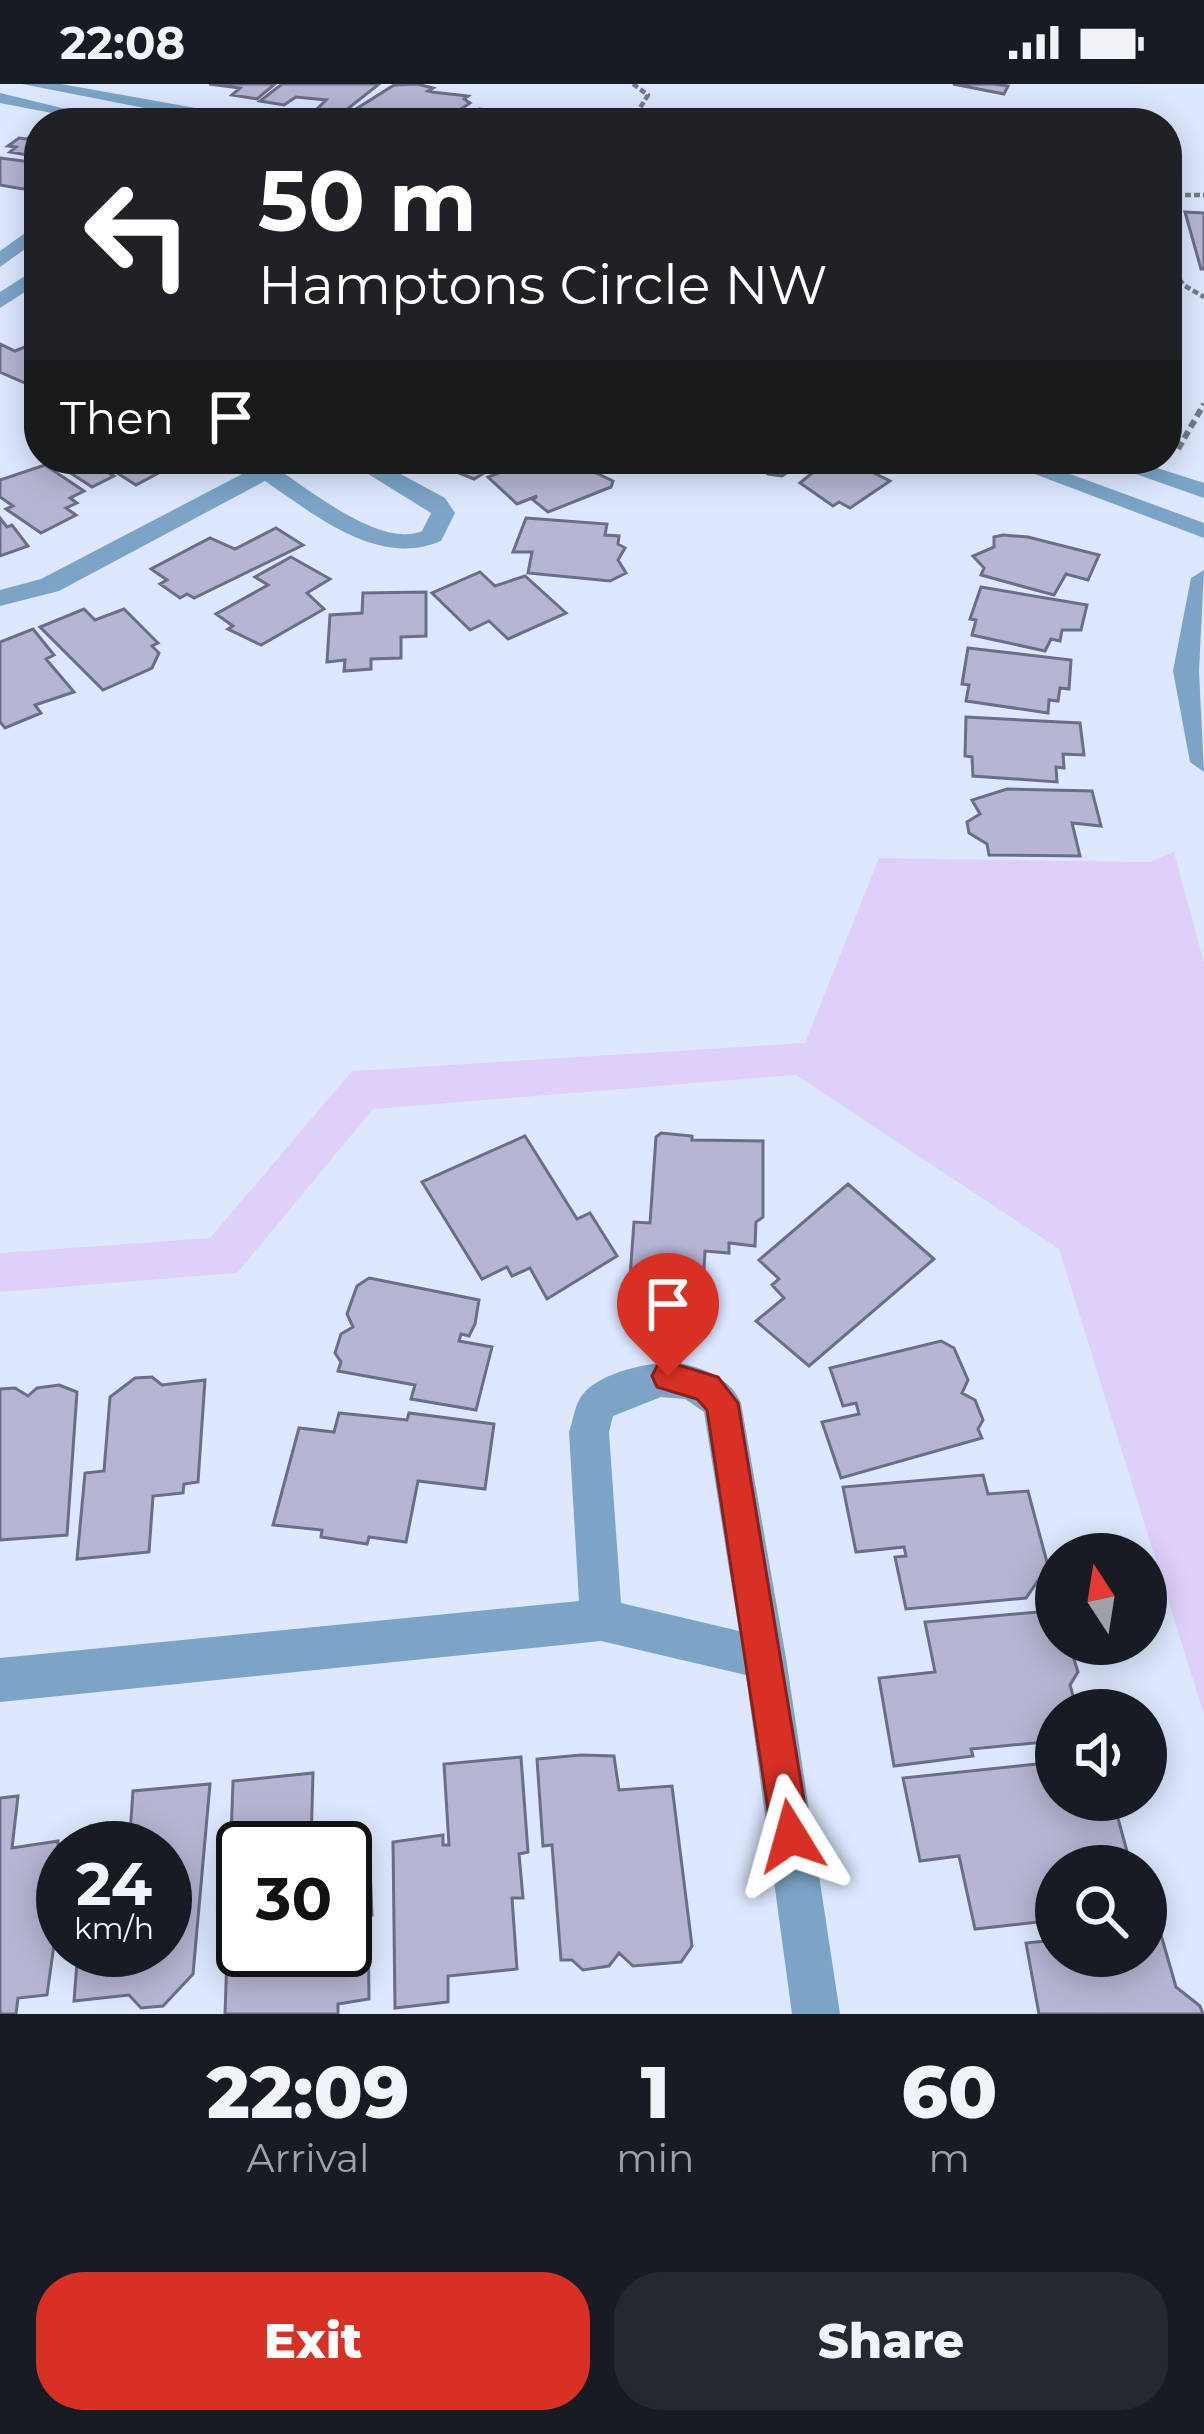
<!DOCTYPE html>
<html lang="en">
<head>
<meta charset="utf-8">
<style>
	body { margin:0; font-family:Montserrat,sans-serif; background:#242831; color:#f1f3f6; height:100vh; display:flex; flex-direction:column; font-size:45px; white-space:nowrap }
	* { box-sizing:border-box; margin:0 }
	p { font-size:39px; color:#9ea1a6 }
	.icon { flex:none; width:66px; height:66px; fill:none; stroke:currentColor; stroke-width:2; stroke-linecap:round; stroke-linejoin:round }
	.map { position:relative; height:1930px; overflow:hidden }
	.drawer { display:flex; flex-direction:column; background:#171b24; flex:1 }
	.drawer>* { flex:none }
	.guide { position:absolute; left:24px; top:24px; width:1158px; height:366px; border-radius:48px; box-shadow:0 6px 30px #0003; background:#202124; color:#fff; overflow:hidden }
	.needle { width:78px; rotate:348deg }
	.buttons { position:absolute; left:1035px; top:1449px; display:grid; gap:24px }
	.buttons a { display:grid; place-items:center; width:132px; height:132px; border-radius:50%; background:#171b24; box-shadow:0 6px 30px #0003; font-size:60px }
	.speed { position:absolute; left:36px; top:1737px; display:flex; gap:24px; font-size:60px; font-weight:700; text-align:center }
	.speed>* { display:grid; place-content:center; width:156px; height:156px; border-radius:50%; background:#171b24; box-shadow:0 6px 30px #0003; line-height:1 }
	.speed small { font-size:30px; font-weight:400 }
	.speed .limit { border:6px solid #111; border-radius:18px; background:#fff; color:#111 }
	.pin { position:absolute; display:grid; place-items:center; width:102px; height:102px; color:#fff; margin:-123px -51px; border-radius:50% 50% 50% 0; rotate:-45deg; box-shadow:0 0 12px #0007 }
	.pin .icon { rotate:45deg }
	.me { position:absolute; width:132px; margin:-66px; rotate:352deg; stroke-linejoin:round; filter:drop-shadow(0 0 9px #0008) }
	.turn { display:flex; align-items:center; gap:42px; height:252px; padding:0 36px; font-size:54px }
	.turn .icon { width:156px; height:156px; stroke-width:2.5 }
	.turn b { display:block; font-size:84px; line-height:102px }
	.then { display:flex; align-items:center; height:114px; padding:0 36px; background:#0003; gap:24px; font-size:45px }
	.eta { display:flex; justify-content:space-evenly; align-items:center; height:204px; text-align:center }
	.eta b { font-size:72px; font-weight:800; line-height:84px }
	.action { display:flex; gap:24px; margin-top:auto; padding:24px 36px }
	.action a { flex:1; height:138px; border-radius:48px; background:#d93025; color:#fff; font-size:48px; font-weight:800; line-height:138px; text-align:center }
	.action a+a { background:#242831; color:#f1f3f6 }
	.status { display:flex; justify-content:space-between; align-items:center; height:84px; padding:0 60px; background:#171b24; direction:ltr }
	.status svg { height:33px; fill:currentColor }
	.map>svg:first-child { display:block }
</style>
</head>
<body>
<div class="status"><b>22:08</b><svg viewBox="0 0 49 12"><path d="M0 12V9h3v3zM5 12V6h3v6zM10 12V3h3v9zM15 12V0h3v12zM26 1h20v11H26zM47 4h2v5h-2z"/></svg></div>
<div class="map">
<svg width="1204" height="1930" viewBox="0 0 1204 1930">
	<rect width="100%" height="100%" fill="#dde8fe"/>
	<path fill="#dfd0fa" d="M1174 768 1204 879V1631L1059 1165 796 991 373 1025 237 1189 0 1208V1169L210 1154 352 987 805 959 879 774 1150 778Z"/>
	<path fill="#b4b6d3" stroke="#6c6d87" stroke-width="3" fill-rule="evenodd" d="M209 0H275L257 15 232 11 240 4Z
		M282 0H379L340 31 315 27 326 16 296 13 284 21 260 17Z
		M417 0 433 4 428 7 432 8 468 12 464 15 470 19 440 39H408L411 37 381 30 368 38 345 32 394 1Z
		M953 0H994L1008 2 1004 10Z
		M479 25 509 28 534 39H453Z
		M37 47 39 73 10 68 16 63 8 62 19 54 27 55Z
		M0 74 39 79V95L23 105 0 101Z
		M1185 128 1204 129V185H1201Z
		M39 257V299L32 302 0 288V260L15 267Z
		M49 375H150L166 385 136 401 114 387 109 389 114 392 92 403Z
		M452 375H507L474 395 449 385 452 383 445 379Z
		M564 375H583L590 386 613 397 611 403 548 428 533 416 537 412 517 420 488 393 525 379 535 387Z
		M748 375H809L782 392 768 390Z
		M829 375H885L868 386 890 397 850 424 839 418 833 422 800 399Z
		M45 381 84 407 70 414 77 419 66 424 76 431 41 449 6 425 13 422 0 413V396Z
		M0 434 7 443 12 441 28 462 0 472Z
		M526 434 607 440 605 451 619 452 618 460 625 464 618 476 626 489 610 497 528 489 532 468H513Z
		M276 444 303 461 194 514 187 510 180 514 160 500 167 496 151 485 210 454 235 465Z
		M1003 451 1028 453 1099 471 1088 496 1066 490 1054 511 981 491 984 484 973 472 994 463V453Z
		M291 473 330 495 307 509 324 525 261 561 228 545 233 542 216 530 268 501 255 493Z
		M480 488 495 502 525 492 566 529 508 555 489 537 470 546 432 509Z
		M981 503 1087 521 1081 546H1062L1060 557 1051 555 1045 567 972 551 976 536 970 535Z
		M426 508V552L401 553V574L371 575V585L344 587 345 576 327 578 330 531 362 529 363 509Z
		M84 525 95 536 124 525 158 559 152 562 159 569 152 584 103 606 40 543Z
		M33 545 54 571 46 575 74 608 35 621 41 629 5 644 0 638V558Z
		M968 564 1071 576 1069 605 1060 604 1058 617 1049 616 1048 629 966 617 969 601 962 600Z
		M966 633 1080 639 1084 671 1063 670 1064 684 1056 683 1057 698 973 692 972 673 965 672Z
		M1007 705 1092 707 1101 742 1072 739 1080 772 989 771 987 760 969 749 967 738 980 730 972 716Z
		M661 1049 692 1052V1056L763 1057V1133L756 1138 755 1162 729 1159V1169L705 1167 703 1204 630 1193 634 1138 650 1139 656 1053Z
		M525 1052 577 1135 590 1129 617 1172 547 1215 530 1184 512 1192 507 1183 482 1195 422 1098Z
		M848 1100 934 1175 809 1282 756 1237 784 1214 772 1201 779 1195 759 1176Z
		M369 1194 479 1216 475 1240 469 1252 461 1250 459 1257 492 1263 476 1326 411 1315 415 1301 338 1287 341 1278 335 1269 341 1250 353 1243 347 1230 357 1202Z
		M941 1257 954 1264 968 1296 962 1309 975 1316 983 1336 978 1345 982 1354 841 1394 822 1338 859 1330 856 1319 843 1322 830 1284Z
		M152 1293 162 1301 205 1296 198 1398 184 1400 183 1409 153 1412 149 1468 77 1475 85 1389 104 1387 110 1313 135 1294Z
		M59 1301 77 1308 67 1451 0 1456V1305L15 1304 28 1312 37 1304Z
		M339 1329 407 1336 409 1329 494 1340 485 1405 418 1397 406 1458 369 1453 367 1460 321 1453 322 1446 273 1441 299 1344 334 1348Z
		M983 1391 988 1410 1028 1407 1048 1482 1026 1514 906 1525 895 1473 906 1472 904 1463 856 1468 843 1403Z
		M1049 1527 1056 1560 1071 1566 1078 1588 1070 1601 1077 1626H1056V1657L971 1665 973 1672 894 1682 879 1594 935 1588 925 1538Z
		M581 1671 614 1672 619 1706 672 1702 692 1862 681 1878 633 1882 619 1869 609 1882 583 1886 572 1876H561L552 1761 543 1762 537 1675Z
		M521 1673 528 1768 519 1770 523 1814H512L517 1885 448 1892V1918L395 1924 393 1758 443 1751V1761H449L444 1680Z
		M1056 1678V1716H1113L1131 1782H1056V1836L975 1845 959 1772 920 1777 903 1694Z
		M313 1689 311 1760 324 1758 329 1751 359 1748 369 1757 372 1831 368 1832 369 1915 338 1920V1930H225L233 1697ZM243 1764H345V1866H243Z
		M210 1700 193 1890 163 1922 141 1924 129 1911 74 1917 78 1866H165V1764H105L106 1754 130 1750 133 1707Z
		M18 1712 12 1764 58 1757V1772L62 1771 57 1819 60 1818 47 1911 18 1914 16 1930H0V1714Z
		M1159 1844 1176 1903 1200 1922 1203 1930H1039L1026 1859 1056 1856V1872H1146V1845Z"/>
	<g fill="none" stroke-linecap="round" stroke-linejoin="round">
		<path stroke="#737b8a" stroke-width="4.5" stroke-dasharray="6 3" stroke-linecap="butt" d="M633 0 648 11 640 24 649 35 732 33 765 39
			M834 39H864
			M1167 111H1204
			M1167 182 1185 202 1204 213"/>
		<path stroke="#737b8a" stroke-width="6" stroke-dasharray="8 4.5" stroke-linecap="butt" d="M1178 365 1204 320"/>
		<path fill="#7ba4c7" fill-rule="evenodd" d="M22 0H61L252 34 261 39H221Z
			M0 9 66 25 57 30 0 19Z
			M39 139V155L0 183V167Z
			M39 183V199L0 224V208Z
			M271 375H301L282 388C315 410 383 464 422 447L431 429 344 375H373L445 414 455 429 441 457C378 484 315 431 265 397L59 507 0 522V506L41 495Z
			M995 375H1029L1204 439V454Z
			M1093 375H1129L1204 399V414Z
			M676 1278C703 1284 730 1293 741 1319L786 1574 840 1930H792L746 1591 601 1557 0 1618V1574L579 1517 569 1348C573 1337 575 1319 583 1310 601 1288 650 1278 676 1278ZM661 1313 685 1315 704 1328 739 1547 621 1519 609 1348 613 1332Z"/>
		<path fill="#7ba4c7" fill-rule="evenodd" d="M1204 486 1199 587 1204 688 1190 678 1173 587 1191 494Z"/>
	</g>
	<path fill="#d93025" stroke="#8d1f18" stroke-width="3" d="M668 1278 718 1293 738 1319 810 1752 804 1765 791 1771 777 1765 772 1752 707 1326 697 1315 657 1303 652 1292 657 1282Z"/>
</svg>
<div class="buttons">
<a><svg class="needle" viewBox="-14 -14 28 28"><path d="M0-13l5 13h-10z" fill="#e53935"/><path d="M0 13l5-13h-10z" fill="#9ea1a6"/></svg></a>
<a><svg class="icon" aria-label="sound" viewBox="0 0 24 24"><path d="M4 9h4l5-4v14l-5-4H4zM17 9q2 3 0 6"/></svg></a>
<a><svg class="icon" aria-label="search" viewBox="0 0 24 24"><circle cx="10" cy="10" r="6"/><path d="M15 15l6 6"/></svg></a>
</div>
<div class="speed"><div>24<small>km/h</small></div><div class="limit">30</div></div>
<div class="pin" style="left:668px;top:1292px;background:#d93025"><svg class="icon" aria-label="arrive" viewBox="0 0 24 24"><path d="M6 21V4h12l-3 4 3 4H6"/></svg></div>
<svg class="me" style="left:791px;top:1752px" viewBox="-20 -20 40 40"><path d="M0-17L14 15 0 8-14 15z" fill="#d93025" stroke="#fff" stroke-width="4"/></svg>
<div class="guide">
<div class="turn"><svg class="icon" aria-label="left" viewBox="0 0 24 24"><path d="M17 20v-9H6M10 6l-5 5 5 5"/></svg><div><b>50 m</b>Hamptons Circle NW</div></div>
<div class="then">Then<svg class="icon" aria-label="arrive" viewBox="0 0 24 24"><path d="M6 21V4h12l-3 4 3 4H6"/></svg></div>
</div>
</div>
<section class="drawer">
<div class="eta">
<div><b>22:09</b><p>Arrival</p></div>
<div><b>1</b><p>min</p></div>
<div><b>60</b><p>m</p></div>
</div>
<div class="action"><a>Exit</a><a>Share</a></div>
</section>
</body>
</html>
